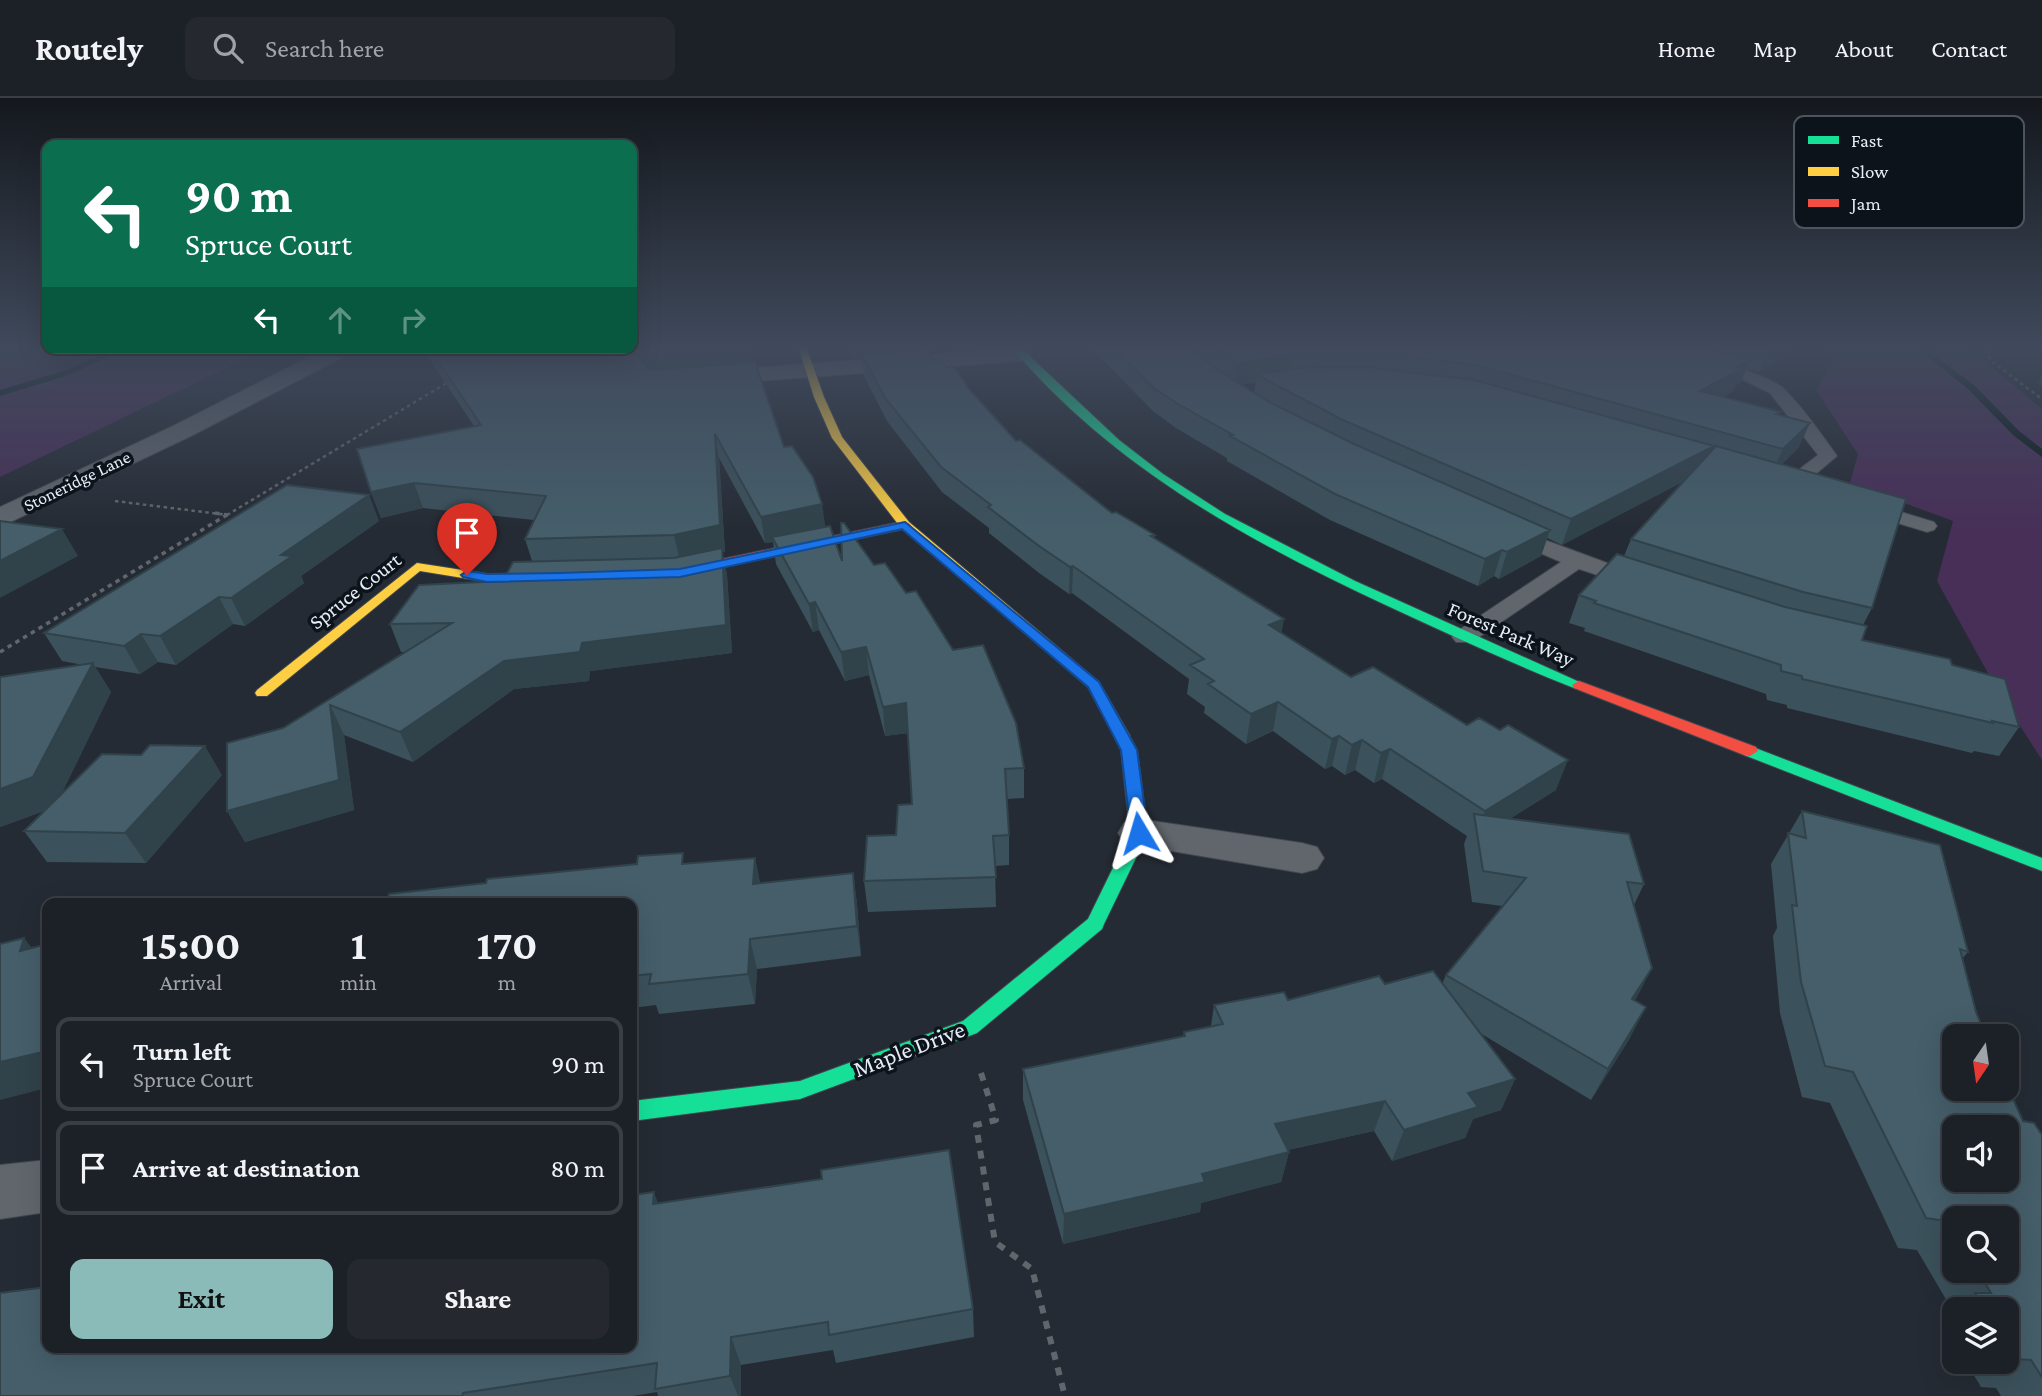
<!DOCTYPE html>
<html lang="en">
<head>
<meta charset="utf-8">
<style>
	body { margin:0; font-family:"Crimson Pro",serif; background:#25282f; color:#f1f3f6; height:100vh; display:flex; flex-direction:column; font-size:26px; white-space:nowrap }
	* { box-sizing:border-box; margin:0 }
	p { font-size:23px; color:#a0a3a7 }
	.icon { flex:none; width:38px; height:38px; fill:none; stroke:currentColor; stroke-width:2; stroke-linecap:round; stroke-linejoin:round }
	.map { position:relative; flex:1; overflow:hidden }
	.sheet { position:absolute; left:42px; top:800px; width:595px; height:455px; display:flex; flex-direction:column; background:#1c2027; border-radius:14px; box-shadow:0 7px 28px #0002,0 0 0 2px #3a3e44 }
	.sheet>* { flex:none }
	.guide { position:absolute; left:42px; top:42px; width:595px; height:214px; border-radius:14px; box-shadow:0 7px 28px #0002,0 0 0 2px #3a3e44; background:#0b6e4f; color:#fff; overflow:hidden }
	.needle { width:46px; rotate:193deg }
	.buttons { position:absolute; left:1942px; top:926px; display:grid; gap:14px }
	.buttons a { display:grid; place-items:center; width:77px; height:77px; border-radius:14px; background:#1c2027; box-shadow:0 7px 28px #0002,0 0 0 2px #3a3e44; font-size:35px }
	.pin { position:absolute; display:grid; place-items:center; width:60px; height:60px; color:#fff; margin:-72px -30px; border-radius:50% 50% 50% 0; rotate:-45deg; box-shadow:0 0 7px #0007 }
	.pin .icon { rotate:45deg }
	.me { position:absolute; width:77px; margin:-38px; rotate:353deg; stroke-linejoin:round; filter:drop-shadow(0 0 5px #0008) }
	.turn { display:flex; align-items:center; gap:24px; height:147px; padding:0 28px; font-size:32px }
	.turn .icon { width:91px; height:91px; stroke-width:2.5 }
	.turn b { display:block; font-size:49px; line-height:60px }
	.lanes { display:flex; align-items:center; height:66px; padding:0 28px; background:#0003; justify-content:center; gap:35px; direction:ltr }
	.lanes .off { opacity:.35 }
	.eta { display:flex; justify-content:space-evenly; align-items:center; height:119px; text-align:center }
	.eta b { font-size:42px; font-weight:700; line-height:49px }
	.primary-button { display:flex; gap:14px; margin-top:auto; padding:14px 28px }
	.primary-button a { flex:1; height:80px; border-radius:14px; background:#8bbbb9; color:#111; font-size:28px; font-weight:700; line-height:80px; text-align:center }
	.primary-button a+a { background:#25282f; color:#f1f3f6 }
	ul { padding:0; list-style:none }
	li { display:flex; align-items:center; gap:21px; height:94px; margin:0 14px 10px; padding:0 14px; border:4px solid #3a3e44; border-radius:14px }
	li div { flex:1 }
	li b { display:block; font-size:26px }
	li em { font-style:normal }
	header { display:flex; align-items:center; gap:42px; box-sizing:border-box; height:98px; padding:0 35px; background:#1c2027; border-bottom:2px solid #3a3e44 }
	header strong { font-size:33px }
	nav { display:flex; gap:38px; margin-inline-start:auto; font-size:24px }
	.search { width:490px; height:63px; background:#25282f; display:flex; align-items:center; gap:18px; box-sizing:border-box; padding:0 24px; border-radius:14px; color:#a0a3a7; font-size:26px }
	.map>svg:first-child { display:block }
</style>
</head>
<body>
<header>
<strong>Routely</strong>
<div class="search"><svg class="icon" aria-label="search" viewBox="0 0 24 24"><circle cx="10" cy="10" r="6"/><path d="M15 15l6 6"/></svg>Search here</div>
<nav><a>Home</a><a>Map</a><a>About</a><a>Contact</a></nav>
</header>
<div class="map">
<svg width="2042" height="1298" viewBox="0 0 2042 1298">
	<rect width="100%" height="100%" fill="#252b34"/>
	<path fill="#482f58" d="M0 251H266L0 379Z
		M1820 251H1970L2042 311V662L1999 595 1937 483 1953 423 1850 385 1858 356 1816 292 1834 262Z"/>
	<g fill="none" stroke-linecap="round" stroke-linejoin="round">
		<path fill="#0a1a1b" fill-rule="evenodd" d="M117 251H127L66 278 0 298V292L60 274Z
			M1918 251H1926L1974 287 2019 333 2042 351V359L2013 337 1968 291Z"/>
		<g stroke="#42474f" stroke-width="2">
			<path id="lane" d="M1650 251C1674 249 1764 273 1783 290 1803 309 1821 336 1837 358L1798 391H1784L1782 387 1784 383 1818 357 1770 295 1741 281 1652 254Z
				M1865 403 1934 424 1937 428 1934 432 1927 434 1858 413 1855 409Z
				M1510 429 1645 479 1648 484 1645 489 1637 490 1579 471 1472 544H1456L1452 539 1456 534 1561 464 1503 439 1500 435 1503 431Z"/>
		</g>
		<g stroke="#42474f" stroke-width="2">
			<path id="street" d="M325 251H352L349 256 191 338 0 429V409L173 328Z
				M1005 251H1025L1031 256 1028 261 1020 263 708 287 700 285 696 280 700 275 708 273Z
				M1139 721 1302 745 1317 749 1324 760 1317 771 1302 775 1124 745 1118 735 1124 725Z
				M47 1062V1114L0 1121V1067Z"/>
		</g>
		<g stroke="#42474f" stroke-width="2">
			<path id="fast" d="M1013 251H1022L1119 342 1163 376 1225 416 1355 483 1586 587 1579 591 1574 590C1511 565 1450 537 1390 509 1250 444 1114 370 1013 251Z
				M469 473 487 476 558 475 564 479 558 483 487 484 464 480V474Z
				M1122 633 1128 635 1137 652 1148 735 1104 826 1102 831 977 935 800 1001 632 1023V1003L800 983 963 923 1088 821 1130 735 1121 652 1114 638Z
				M1750 648 2042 760V773L1744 657 1742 653 1744 649Z"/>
		</g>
		<g stroke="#42474f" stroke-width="2">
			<path id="slow" d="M799 251H807L824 299 842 339 909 424 1099 584 1130 638 1128 641H1116L1088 589 901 430 832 340 814 299Z
				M417 465 469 473 475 477 469 481 420 473 267 598H257L255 595 257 592Z"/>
		</g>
		<g stroke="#42474f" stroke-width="2">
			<path id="jam" d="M905 423 911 427 909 430 674 479 668 475 674 471Z
				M1579 583 1756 649 1758 653 1750 658 1744 657 1574 590 1572 587Z"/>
		</g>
		<path stroke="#60666c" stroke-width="2.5" stroke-dasharray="3.5 3.5" stroke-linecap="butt" d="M1988 251 1990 262 2042 301
			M115 403 228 417
			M227 417 450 283"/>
		<path stroke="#60666c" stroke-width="3.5" stroke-dasharray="4.5 4.5" stroke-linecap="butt" d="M215 415 228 417
			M0 554 230 415"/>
		<path stroke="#60666c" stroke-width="6" stroke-dasharray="8 8" stroke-linecap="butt" d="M981 975 996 1022 976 1027 995 1144 1032 1171 1065 1298"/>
		<use href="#lane" fill="#60666c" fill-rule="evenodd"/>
		<use href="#street" fill="#60666c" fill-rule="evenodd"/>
		<use href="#fast" fill="#16e098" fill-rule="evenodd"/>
		<use href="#slow" fill="#ffcf43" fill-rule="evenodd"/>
		<use href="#jam" fill="#f24e42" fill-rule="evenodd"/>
	</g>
	<path fill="#3b515b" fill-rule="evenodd" d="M427 251H749L751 265 784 349 825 428 842 463 874 467 1024 670V700L1007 701 1009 737V767L995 768 996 809 868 814 864 783 896 737 912 706 908 635 885 638 869 577 845 583 819 532 813 534 776 466 773 444 765 445 719 360 725 454H722L727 477 732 555 590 573 589 583 514 591 413 664 344 637 354 712 245 744 227 713 283 630 405 554H401L390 526 503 483 532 463 525 441 534 422 423 410 381 420 371 394 474 328 430 262Z
		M849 251H923L932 262 946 269 970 292 1016 343 1112 415 1155 437 1154 440 1281 535 1351 579 1556 692 1511 720 1644 786 1634 807 1635 903 1630 940 1591 1002 1480 935 1515 981 1501 1012 1473 1021 1465 1040 1392 1063 1374 1033 1288 1052 1289 1054 1281 1084 1201 1105 1200 1114 1063 1146 1023 1002V971L1183 939 1184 934 1211 928 1214 907 1288 902 1385 886H1442L1446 877 1502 808 1472 804 1464 746 1467 738 1382 681 1374 685 1355 672 1345 677 1332 668 1325 671 1273 633 1246 646 1204 615 1205 609 1187 596 1189 581 1072 495 1069 496 1039 475 989 435V430L942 394 887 323 864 278 862 260H854Z
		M1092 251H1790L1786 259 1759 274 1747 271 1741 284 1735 288 1733 293 1723 299 1780 317 1799 349 1781 367 1872 510 1863 527 1862 542 1952 567 2019 629 1999 658 1974 653 1972 655 1787 610V607L1767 602 1766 596 1584 533 1585 530 1569 525 1579 497 1624 458 1631 441 1684 383 1562 447 1547 440 1541 458 1499 481 1494 478 1478 488 1330 422 1227 363V360L1176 330 1153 313ZM1256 284 1254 295 1241 287Z
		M2042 273V288L2039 286Z
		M379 423 301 478 304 485 245 528 233 526 176 567 158 564 140 576 95 569 111 594 61 697 222 677 146 765 47 764 24 733 44 713 0 729V579L83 567 62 563 44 535Z
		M1802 713 1968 854 1962 861 1976 914 2023 1023 2042 1037V1298H2001L1996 1290 1981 1289 1966 1264H2007V1211H1955V1244L1943 1224 1954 1215 1917 1152 1898 1150 1830 1005 1802 999 1780 915 1773 838 1777 830 1771 766ZM1955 1120 2007 1172H1955Z
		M755 760 760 785 853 775 857 806 861 858 757 871 755 906 659 916 656 907 632 910V805L686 766Z
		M658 1105 973 1211 974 1239 836 1265 833 1252 741 1267V1298H658L657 1294 633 1298H0L47 1250Z"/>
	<path fill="#30424a" d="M694 251H749L752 268 651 278 642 264 646 256 656 253Z
		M853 251H923V255L862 256V260H854Z
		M1771 251H1790L1786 259 1759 274 1768 252Z
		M1294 255 1291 277H1257L1256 284 1234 288 1236 266Z
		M1750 262 1741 284 1735 288 1733 293 1691 316 1700 293 1736 269Z
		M1810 325 1799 349 1772 375 1783 351Z
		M715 336 719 360 725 454H722L727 477 732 555 590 573 589 583 514 591 413 664 400 634 504 563 582 545 680 463 674 437Z
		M1714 348 1704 372 1562 447 1571 421Z
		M414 385 423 410 381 420 371 394Z
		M369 397 379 423 301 478 304 485 245 528 231 500 281 457Z
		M822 406 826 432 772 439 773 444 765 445 761 419Z
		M62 431 78 458 0 500V463Z
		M1550 432 1541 458 1499 481 1507 454Z
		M1502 452 1494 478 1478 488 1485 461Z
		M1073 468 1072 495 1069 496 1070 469Z
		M219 499 233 526 176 567 160 538Z
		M815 504 819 532 813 534 809 506Z
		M1284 521 1279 549 1269 527Z
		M141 536 158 564 140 576 124 548Z
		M866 549 869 577 845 583 841 554Z
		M93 565 111 594 55 709 0 729V691Z
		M1278 604 1273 633 1246 646 1251 616Z
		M906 605 908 635 885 638 883 609Z
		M330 607 344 637 354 712 245 744 227 713Z
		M1339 638 1332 668 1325 671 1332 641Z
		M1362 642 1355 672 1345 677 1352 647Z
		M205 648 222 677 146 765 125 735Z
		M1390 651 1382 681 1374 685 1381 655Z
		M1568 662 1556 692 1478 741V736L1485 713Z
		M755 760 761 790 753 786Z
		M853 775 857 806 861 858 857 828Z
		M24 840 47 869 20 853Z
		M750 841 757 871 755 906 748 876Z
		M1652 870 1636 901 1615 932 1632 901Z
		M1646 909 1630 940 1591 1002 1608 971Z
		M47 953V990L0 1002V964Z
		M1515 981 1501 1012 1473 1021 1465 1040 1392 1063 1404 1032 1468 995Z
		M1385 1003 1374 1033 1268 1056 1275 1026Z
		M1289 1054 1281 1084 1201 1105 1200 1114 1063 1146 1064 1116 1202 1076Z
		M654 1094 665 1124 653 1106Z
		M731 1239 741 1267V1298H738L730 1278Z"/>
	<path fill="#455e6a" stroke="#30424a" stroke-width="2" fill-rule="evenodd" d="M430 251H694L656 253 646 256 642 264 648 270 657 272 755 264 784 349 792 348 813 379 822 406 761 419 715 336 720 427 674 437 525 441 546 398 414 385 371 394 357 351 481 327Z
		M928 251 932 262 940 261 946 269 953 268 970 292 1016 343 1020 342 1112 415 1116 414 1155 437 1151 438 1284 521 1269 527 1351 579 1373 569 1467 627 1479 620 1500 632 1508 627 1568 662 1485 713 1390 651 1381 655 1362 642 1352 647 1339 638 1332 641 1278 604 1251 616 1208 586 1214 583 1190 567 1204 561 1073 468 1070 469 1039 448 988 409 991 407 941 369 885 300 862 256Z
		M1114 251H1192L1216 271 1269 304 1354 346 1550 432 1507 454 1502 452 1485 461 1335 396 1230 338 1233 337 1178 306 1154 290Z
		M1219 251H1712L1750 262 1736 269 1742 271 1700 293 1781 314 1776 316 1810 325 1783 351 1476 267 1365 254 1294 255 1236 266Z
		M1365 269 1474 282 1714 348 1571 421 1343 322 1257 277 1295 270Z
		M1716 348 1906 401 1872 510 1803 494 1631 441Z
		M287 387 369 397 281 457 292 458 231 500 219 499 160 538 141 536 124 548 44 535Z
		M0 423 62 431 0 463Z
		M841 425H844L874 467 885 465 906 495 916 493 953 552 983 547 1016 625 1024 670 1005 671 1009 737 993 738 996 779 864 783 867 738 896 737 898 707 912 706 906 605 883 609 866 549 841 554 815 504 809 506 772 439 830 428 842 463Z
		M722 450 726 527 582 545 580 554 504 563 400 634 330 607 339 682 227 713V645L283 630 452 525 390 526 419 487 503 483 513 464 674 460Z
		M1617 456 1785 509 1867 528 1862 542 1950 561 1952 567 2005 581 2019 629 1992 623 1993 625 1802 581V578L1781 573V567L1594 505 1596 503 1579 497Z
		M93 565 33 679 0 691V579Z
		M150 647 205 648 125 735 24 733 102 656 141 657Z
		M1802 713 1940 747 1968 854 1960 851 1976 914 1986 938H1955V990H2007V987L2023 1023 2034 1025 2042 1037V1279L2031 1262 2015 1261 2007 1249V1211H1985L1975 1195H1991L1977 1172H2007V1120H1955V1136L1946 1123 1926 1120 1853 974 1825 968 1801 884 1792 807 1797 808 1788 735 1806 740ZM1955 1029H2007V1082H1955Z
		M1474 716 1629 736 1644 786 1627 784 1652 870 1632 901 1646 909 1608 971 1446 877 1526 780 1483 773Z
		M683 755 682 766 755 760 753 786 853 775 857 828 750 841 748 876 649 886 651 876 632 878V805H357L387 802 389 796 486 785 487 781 637 766 638 758Z
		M298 802V805H282Z
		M24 840 20 853 47 846V953L0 964V846Z
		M1433 873 1515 981 1468 995 1478 1009 1404 1032 1385 1003 1275 1026 1289 1054 1202 1076 1205 1084 1064 1116 1023 971 1185 938 1184 934 1223 926 1214 907 1284 894 1288 902 1379 878 1385 886Z
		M949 1052 973 1211 829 1237 828 1224 731 1239 730 1278 655 1291 657 1265 463 1295 462 1298H0V1195L47 1189V1250H632V1097L654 1094 653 1106 822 1081 821 1072Z"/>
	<linearGradient id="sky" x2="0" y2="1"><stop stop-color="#14181d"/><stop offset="0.58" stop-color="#404a5c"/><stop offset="1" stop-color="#404a5c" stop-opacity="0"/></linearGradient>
	<rect width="2042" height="432" fill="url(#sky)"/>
	<path fill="#1a73e8" stroke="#114b97" stroke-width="2" d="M905 424 1099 584 1137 652 1148 735 1146 739 1139 741 1131 735 1121 652 1088 589 902 431 680 479 487 484 463 479 461 477 467 473 487 476 560 475 680 471Z"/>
	<g text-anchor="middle" stroke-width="7" stroke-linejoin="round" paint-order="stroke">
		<g font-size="18" fill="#e6edf8" stroke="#0d131a">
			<text transform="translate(77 383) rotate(-26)" y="6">Stoneridge Lane</text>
		</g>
		<g font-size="21" fill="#e6edf8" stroke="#0d131a">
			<text transform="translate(355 493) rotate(-38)" y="7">Spruce Court</text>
			<text transform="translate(1511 536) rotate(23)" y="7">Forest Park Way</text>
		</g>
		<g font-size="24" fill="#e6edf8" stroke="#0d131a">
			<text transform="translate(909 951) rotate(-21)" y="8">Maple Drive</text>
		</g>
	</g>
	<rect x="1794" y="18" width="230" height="112" rx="10" fill="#0d131a" stroke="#4e545d" stroke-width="2"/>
	<rect x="1808" y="38" width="31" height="8" fill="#16e098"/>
	<rect x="1808" y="69" width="31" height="9" fill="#ffcf43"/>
	<rect x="1808" y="101" width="31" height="8" fill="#f24e42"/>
	<g font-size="19" fill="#e6edf8">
		<text x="1851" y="49">Fast</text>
		<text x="1851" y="80">Slow</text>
		<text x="1851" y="112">Jam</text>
	</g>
</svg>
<div class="buttons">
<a><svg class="needle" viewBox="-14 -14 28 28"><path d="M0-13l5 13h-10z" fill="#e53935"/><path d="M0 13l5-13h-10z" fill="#a0a3a7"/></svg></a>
<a><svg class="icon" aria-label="sound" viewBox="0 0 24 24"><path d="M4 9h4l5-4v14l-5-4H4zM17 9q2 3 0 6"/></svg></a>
<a><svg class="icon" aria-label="search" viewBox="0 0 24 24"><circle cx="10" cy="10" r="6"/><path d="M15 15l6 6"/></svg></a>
<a><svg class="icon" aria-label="layers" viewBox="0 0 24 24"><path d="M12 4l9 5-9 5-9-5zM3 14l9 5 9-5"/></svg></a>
</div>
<div class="pin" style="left:467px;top:477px;background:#d93025"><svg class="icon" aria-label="arrive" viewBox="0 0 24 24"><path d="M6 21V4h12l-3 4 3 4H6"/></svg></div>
<svg class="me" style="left:1139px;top:735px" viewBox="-20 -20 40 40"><path d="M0-17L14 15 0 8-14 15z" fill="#1a73e8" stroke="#fff" stroke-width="4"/></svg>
<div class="guide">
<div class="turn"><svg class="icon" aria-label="left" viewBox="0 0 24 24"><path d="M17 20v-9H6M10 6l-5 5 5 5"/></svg><div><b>90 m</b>Spruce Court</div></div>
<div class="lanes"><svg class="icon" aria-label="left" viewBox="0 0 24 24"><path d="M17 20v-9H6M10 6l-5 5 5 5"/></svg><svg class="icon off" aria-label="ahead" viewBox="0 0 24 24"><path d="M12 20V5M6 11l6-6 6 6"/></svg><svg class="icon off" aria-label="right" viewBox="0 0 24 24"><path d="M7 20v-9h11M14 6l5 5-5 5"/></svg></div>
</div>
<section class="sheet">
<div class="eta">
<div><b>15:00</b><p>Arrival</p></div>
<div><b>1</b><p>min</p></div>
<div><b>170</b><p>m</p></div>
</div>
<ul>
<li><svg class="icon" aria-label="left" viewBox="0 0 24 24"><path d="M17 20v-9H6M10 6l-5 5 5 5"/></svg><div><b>Turn left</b><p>Spruce Court</p></div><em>90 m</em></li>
<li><svg class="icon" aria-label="arrive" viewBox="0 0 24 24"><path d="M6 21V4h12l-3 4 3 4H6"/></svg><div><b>Arrive at destination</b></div><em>80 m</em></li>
</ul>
<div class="primary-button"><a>Exit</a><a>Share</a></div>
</section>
</div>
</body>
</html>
